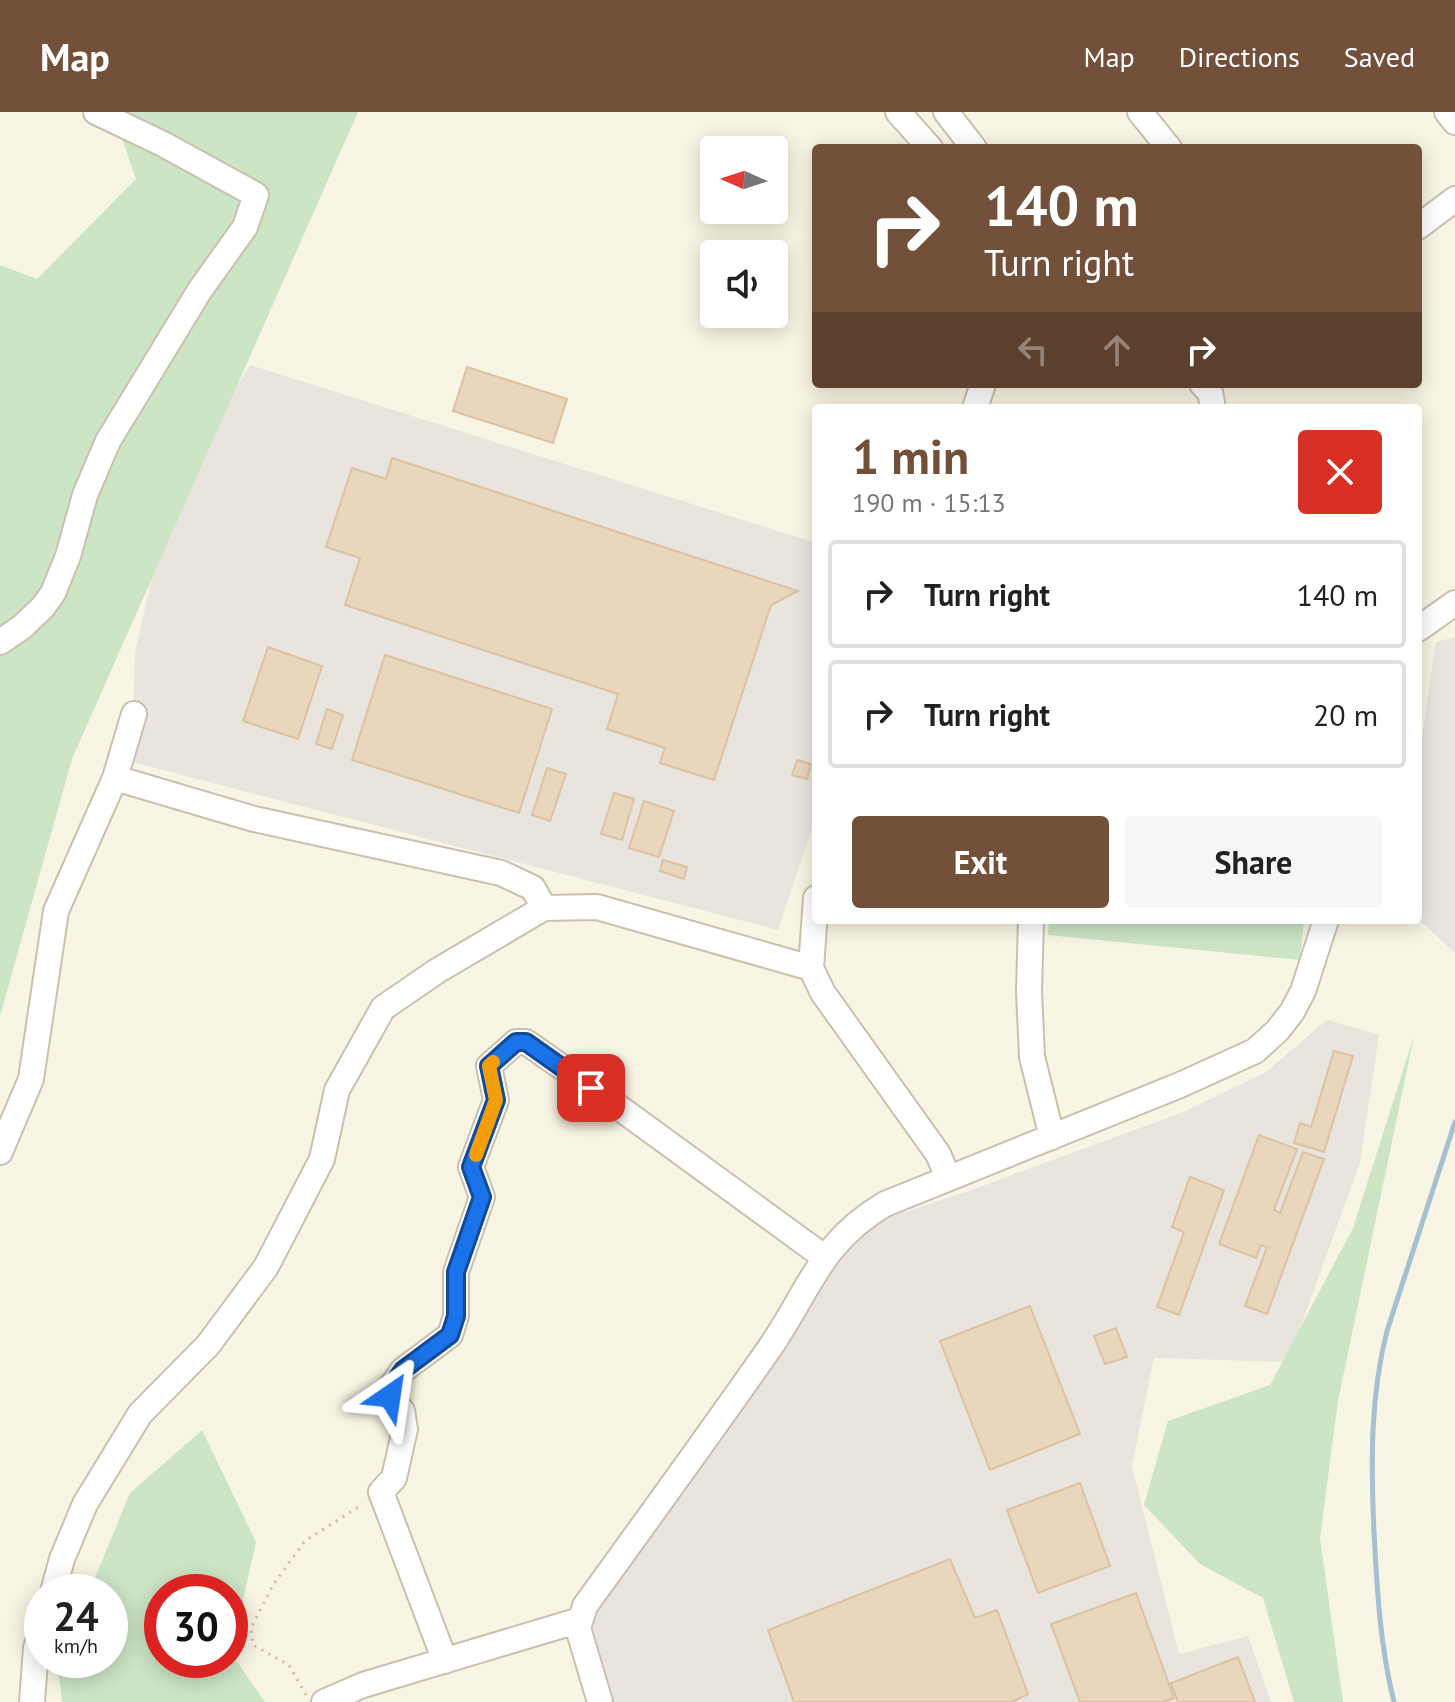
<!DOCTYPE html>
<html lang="en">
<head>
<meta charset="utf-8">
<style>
	body { margin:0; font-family:"PT Sans",sans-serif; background:#f6f6f6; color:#222; height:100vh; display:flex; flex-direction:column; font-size:30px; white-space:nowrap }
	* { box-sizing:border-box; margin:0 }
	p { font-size:26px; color:#767676 }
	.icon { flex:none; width:44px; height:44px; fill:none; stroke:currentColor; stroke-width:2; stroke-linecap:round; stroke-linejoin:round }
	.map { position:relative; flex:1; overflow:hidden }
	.details { position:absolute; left:812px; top:292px; width:610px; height:520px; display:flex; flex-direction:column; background:#fff; border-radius:8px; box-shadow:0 4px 20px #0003 }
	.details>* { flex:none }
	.top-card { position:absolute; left:812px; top:32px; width:610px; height:244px; border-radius:8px; box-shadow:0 4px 20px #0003; background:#73503a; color:#fff; overflow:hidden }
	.needle { width:52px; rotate:273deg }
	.controls { position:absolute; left:700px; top:24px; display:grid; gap:16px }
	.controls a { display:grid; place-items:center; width:88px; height:88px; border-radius:8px; background:#fff; box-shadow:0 4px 20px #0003; font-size:40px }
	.speed { position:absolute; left:24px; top:1462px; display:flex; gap:16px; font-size:40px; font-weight:700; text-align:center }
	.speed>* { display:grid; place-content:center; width:104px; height:104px; border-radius:50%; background:#fff; box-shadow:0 4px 20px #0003; line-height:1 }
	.speed small { font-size:20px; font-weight:400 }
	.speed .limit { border:12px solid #d22; background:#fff; color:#111 }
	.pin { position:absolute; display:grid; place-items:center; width:68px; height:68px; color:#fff; margin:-34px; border-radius:16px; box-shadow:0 4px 12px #0006 }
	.me { position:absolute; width:88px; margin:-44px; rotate:32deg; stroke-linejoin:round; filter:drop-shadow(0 0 6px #0008) }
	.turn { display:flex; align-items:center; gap:28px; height:168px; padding:0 40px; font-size:36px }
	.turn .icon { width:104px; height:104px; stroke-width:2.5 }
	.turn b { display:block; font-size:56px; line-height:68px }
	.lanes { display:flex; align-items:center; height:76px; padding:0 40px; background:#0003; justify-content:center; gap:40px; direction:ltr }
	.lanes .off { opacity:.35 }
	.round { display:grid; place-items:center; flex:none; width:84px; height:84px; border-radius:8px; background:#f6f6f6 }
	.overview { display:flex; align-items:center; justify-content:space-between; height:136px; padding:0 40px }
	h1 { font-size:48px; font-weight:800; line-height:60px; color:#73503a }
	.action { display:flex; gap:16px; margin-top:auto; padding:16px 40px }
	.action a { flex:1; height:92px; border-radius:8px; background:#73503a; color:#fff; font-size:32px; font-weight:800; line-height:92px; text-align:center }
	.action a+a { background:#f6f6f6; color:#222 }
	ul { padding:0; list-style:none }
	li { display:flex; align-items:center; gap:24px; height:108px; margin:0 16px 12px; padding:0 24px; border:4px solid #e0e0e0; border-radius:8px }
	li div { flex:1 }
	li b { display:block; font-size:30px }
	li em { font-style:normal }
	header { display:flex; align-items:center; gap:48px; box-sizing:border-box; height:112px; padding:0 40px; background:#73503a; color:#fff }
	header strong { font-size:38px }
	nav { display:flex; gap:44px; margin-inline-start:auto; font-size:28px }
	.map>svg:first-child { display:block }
</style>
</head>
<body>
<header>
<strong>Map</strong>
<nav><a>Map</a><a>Directions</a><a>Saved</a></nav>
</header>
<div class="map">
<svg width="1455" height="1590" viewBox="0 0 1455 1590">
	<rect width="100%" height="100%" fill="#f9f5e4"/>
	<path fill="#e9e5de" d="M250 253 816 431V704L778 818 132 650 135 540 171 383Z
		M1455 525V841L1418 807V653L1436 530Z
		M1327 908 1379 923 1360 1050 1288 1250 1154 1246 1132 1354 1179 1542 1248 1524 1271 1590H605L578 1504 851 1118 974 1077 1181 1001 1266 960Z"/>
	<path fill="#cce5c5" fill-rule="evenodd" d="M113 0H358L72 647 0 904V153L37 167 136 67Z
		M1049 808H1304L1300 848 1048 823Z
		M1414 924 1338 1289 1320 1426 1343 1590H1294L1263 1486 1200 1452 1144 1393 1168 1309 1270 1273 1353 1116Z
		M202 1318 256 1430 231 1541 265 1590H62L58 1555 61 1548H110V1480H89L130 1381ZM162 1480H230V1548H162Z"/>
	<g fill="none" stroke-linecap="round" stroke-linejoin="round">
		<path stroke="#a3c1d1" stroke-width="5" d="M1394 1590C1380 1534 1377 1478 1374 1420 1371 1352 1370 1285 1387 1219L1455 1010"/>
	</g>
	<path fill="#e8d6bd" stroke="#dcc2a1" stroke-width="2" d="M467 255 567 287 553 331 453 299Z
		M392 346 798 479 771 493 714 668 660 651 665 636 607 617 618 582 345 493 360 446 326 435 352 356 386 367Z
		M268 535 322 554 298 627 243 609Z
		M385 543 552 597 519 701 352 648Z
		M327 597 343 603 332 637 316 632Z
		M797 648 811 652 807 667 792 663Z
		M547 656 566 662 550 709 532 703Z
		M614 681 634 687 622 728 601 722Z
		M644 689 674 699 659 745 629 736Z
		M663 748 687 755 684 767 660 759Z
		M1334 939 1353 944 1324 1040 1294 1031 1300 1011 1311 1015Z
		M1259 1023 1297 1037 1274 1098 1280 1101 1303 1040 1324 1047 1267 1202 1245 1194 1267 1135 1261 1133 1256 1146 1219 1132Z
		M1190 1065 1224 1078 1179 1203 1157 1195 1184 1120 1172 1115Z
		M1030 1194 1080 1322 990 1358 940 1229Z
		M1116 1216 1127 1245 1105 1252 1094 1224Z
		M1080 1371 1110 1454 1038 1481 1007 1398Z
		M950 1447 975 1506 997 1498 1028 1582 1012 1590H794L768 1518Z
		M1136 1481 1174 1586 1163 1590H1080L1051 1512Z
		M1238 1545 1255 1590H1178L1171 1571Z"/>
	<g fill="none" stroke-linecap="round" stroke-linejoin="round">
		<g stroke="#cbc0af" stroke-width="28">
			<path id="minor" d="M898 0 930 36
				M946 0 974 36
				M1140 0 1169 36
				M1447 0 1455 10
				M1418 115 1455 87
				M1202 272 1210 280 1213 296
				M975 296 983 272
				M1418 517 1455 491
				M0 530 22 515 43 495 53 481 68 444 85 383 108 329 200 178 245 115 256 83 163 32 96 0
				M115 666 254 707 501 761 533 776 544 796
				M816 786 811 856 823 881 938 1042 948 1065
				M1031 808 1029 879 1032 945 1052 1025
				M0 1040 31 967 56 799 115 666 134 602
				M53 1480 62 1447 85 1392 140 1302 208 1233 266 1155 322 1047 337 978 383 896 437 859 544 796 597 795 811 856
				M445 1549 381 1380 394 1366 405 1317 402 1299 390 1284 391 1275 403 1258 450 1223 456 1204V1160L482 1085 471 1055 496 988 489 954 516 930H526L613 991 824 1145
				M32 1590 36 1536 42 1517
				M324 1590 363 1573 580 1508
				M600 1590 578 1516 585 1494C647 1408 709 1323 769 1237 810 1178 819 1131 885 1092L1180 973 1255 939 1277 919 1292 900 1303 879 1326 808"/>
		</g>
		<path stroke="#d0bca3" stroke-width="3" stroke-dasharray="2 6" stroke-linecap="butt" d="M306 1583 289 1553 253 1533 251 1516 273 1473 305 1429 363 1392"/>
		<use href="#minor" stroke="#fff" stroke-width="24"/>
	</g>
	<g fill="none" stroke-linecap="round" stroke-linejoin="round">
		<g stroke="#114b97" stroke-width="20">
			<path id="route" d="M390 1284 391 1275 403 1258 450 1223 456 1204V1160L482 1085 471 1055 496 988 489 954 516 930H526L591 976"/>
		</g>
		<use href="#route" stroke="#1a73e8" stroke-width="14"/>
		<path stroke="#f59e0b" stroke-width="14" d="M476 1043 496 988 489 954 493 950"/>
	</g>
</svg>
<div class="controls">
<a><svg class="needle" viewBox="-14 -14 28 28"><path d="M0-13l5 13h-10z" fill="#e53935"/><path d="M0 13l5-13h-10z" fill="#767676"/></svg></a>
<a><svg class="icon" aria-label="sound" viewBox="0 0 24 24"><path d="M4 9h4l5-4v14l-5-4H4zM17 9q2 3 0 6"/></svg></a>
</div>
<div class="speed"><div>24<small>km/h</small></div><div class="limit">30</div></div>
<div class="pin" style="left:591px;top:976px;background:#d93025"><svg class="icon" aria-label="arrive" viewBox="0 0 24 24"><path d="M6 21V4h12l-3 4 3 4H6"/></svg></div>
<svg class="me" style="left:390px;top:1284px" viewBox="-20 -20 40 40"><path d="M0-17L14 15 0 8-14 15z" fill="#1a73e8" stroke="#fff" stroke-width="4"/></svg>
<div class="top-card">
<div class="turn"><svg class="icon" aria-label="right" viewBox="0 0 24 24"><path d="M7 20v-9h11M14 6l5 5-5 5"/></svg><div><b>140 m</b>Turn right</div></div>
<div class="lanes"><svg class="icon off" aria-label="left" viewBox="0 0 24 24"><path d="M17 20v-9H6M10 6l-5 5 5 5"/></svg><svg class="icon off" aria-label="ahead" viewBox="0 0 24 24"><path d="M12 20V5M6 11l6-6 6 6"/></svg><svg class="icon" aria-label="right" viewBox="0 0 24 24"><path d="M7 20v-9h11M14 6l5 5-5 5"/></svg></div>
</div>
<section class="details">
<div class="overview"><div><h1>1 min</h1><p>190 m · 15:13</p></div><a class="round" style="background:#d93025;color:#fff"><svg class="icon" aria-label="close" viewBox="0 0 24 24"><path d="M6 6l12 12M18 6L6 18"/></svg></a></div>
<ul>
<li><svg class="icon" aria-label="right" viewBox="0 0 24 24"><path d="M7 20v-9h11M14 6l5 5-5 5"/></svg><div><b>Turn right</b></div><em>140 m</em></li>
<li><svg class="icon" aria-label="right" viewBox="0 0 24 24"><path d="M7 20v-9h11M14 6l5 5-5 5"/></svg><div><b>Turn right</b></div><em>20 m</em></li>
</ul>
<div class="action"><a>Exit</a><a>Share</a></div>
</section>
</div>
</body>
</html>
